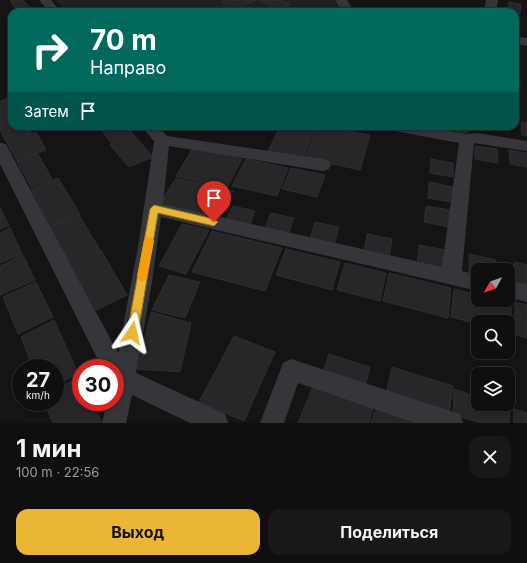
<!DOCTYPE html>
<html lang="ru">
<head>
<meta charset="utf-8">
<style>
	body { margin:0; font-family:Inter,sans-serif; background:#181819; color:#f1f3f6; height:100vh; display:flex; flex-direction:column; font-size:15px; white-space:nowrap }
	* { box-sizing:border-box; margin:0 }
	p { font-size:13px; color:#9b9c9f }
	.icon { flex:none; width:22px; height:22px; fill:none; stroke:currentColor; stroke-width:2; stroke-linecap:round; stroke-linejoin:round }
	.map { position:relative; height:423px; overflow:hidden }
	.sheet { display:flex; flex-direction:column; background:#0f0f10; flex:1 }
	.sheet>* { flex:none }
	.guide { position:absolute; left:8px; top:8px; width:511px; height:122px; border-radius:12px; box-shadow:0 2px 6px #0003,0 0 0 1px #2f2f30; background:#00695c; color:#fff; overflow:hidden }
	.needle { width:26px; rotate:230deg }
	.buttons { position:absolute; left:471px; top:263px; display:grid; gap:8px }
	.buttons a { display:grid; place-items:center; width:44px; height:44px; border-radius:8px; background:#0f0f10; box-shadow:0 2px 6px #0003,0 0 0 1px #2f2f30; font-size:20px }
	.speed { position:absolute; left:12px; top:359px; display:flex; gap:8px; font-size:20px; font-weight:700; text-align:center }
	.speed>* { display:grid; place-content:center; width:52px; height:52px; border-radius:50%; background:#0f0f10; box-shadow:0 2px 6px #0003,0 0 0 1px #2f2f30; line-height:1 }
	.speed small { font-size:10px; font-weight:400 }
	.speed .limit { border:6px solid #d22; background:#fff; color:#111 }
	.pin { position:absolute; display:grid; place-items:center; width:34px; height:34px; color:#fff; margin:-41px -17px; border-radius:50% 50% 50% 0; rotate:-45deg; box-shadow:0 0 4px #0007 }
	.pin .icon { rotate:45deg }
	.me { position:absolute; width:44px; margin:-22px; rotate:10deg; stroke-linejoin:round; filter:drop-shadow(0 0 3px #0008) }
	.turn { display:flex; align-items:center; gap:14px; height:84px; padding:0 16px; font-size:18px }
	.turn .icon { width:52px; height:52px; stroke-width:2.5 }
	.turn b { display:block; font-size:28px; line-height:34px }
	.then { display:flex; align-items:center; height:38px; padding:0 16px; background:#0003; gap:8px; font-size:15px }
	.round { display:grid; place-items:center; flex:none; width:42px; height:42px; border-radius:12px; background:#181819 }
	.summary { display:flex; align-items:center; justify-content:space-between; height:68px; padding:0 16px }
	h1 { font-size:24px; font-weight:700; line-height:30px }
	.cta { display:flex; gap:8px; margin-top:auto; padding:8px 16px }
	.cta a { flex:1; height:46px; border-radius:12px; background:#ebb636; color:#111; font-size:16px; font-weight:700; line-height:46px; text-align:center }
	.cta a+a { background:#181819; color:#f1f3f6 }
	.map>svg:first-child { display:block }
</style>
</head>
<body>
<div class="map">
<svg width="527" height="423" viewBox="0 0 527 423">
	<rect width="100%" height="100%" fill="#141415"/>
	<path fill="#202022" d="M55 0H334L340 12H66Z"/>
	<path fill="#272729" stroke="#2e2e31" d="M14 0H23L31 9 18 12 10 1Z
		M228 0H257L242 6 251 11 255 10 258 12H240L235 8 233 9 222 2Z
		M260 0H281L290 5 276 10Z
		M509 2 521 4 520 14 515 12H507Z
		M7 99 12 107V117L0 121V101Z
		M12 118V126H27L31 133 6 142 0 130V122Z
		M521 122 527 123V136L522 135Z
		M105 126H127L133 134 111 143 100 128Z
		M280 126H316L303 158 268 151Z
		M318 126 370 135 360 170 305 158Z
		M424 126H468V133Z
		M36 132 46 150 17 161 7 143Z
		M134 135 153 157 129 167 110 145Z
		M475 146 497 149 498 163 475 159Z
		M193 148 242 159 227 188 176 176Z
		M509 150 527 153V167L510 164Z
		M38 154 52 179 31 187 17 162Z
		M246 159 288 168 277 196 232 186Z
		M431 159 453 163V177L430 173Z
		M291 168 325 175 317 197 282 189Z
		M58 178 80 214 51 226 31 189Z
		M176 178 233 191 219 219 159 205Z
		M429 182 453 187 452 202 428 198Z
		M233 206 255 211 249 228 225 223Z
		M426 206 450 210 449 227 424 222Z
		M0 207 9 226 0 229Z
		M271 213 294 218 288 235 264 230Z
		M79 215 100 250 70 263 51 227Z
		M315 222 339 227 334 245 310 240Z
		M182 224 209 230 186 274 159 266Z
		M10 228 22 254 0 263V233Z
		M212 231 282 248 265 291 192 272Z
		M367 234 392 239 389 258 364 252Z
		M419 245 445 250 444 269 417 264Z
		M286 249 340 262 332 290 276 275Z
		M101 250 127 295 96 310 71 264Z
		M469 254 496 260V270H478V276L469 274Z
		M23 255 35 280 0 295V266Z
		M514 262 527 265V285L515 282Z
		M345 263 386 273 380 301 337 290Z
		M389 273 451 288 448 318 383 301Z
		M169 275 200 282 185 318 152 310Z
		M36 282 53 317 18 334 3 297Z
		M454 289 478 295V300H500L511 303V333L508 332V322H478V324L451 317Z
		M515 302 527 305V338L515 335Z
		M151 312 191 323 180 372 137 369Z
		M54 320 78 373 55 386V368H33L21 337Z
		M234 336 275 352 244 421 199 402Z
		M329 354 370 367 364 390 322 376Z
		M392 367 453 386 449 415 386 394Z
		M81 376V402H92L102 423H53L44 402H55V390Z
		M314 384 373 409 369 423H298Z
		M454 389 478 397V404H499L510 408 509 423H481L453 415Z
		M376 409 423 423H371Z
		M514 409 527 413V423H514Z"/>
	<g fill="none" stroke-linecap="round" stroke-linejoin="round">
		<path fill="#35363a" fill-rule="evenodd" d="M39 0H51L61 12H49Z
			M335 0H347L354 12H342Z
			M486 0H498L496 12H484Z
			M515 36 527 38V46L515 44Z
			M141 126H158L167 136 323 159 329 161 331 165 329 169 323 171 169 146 163 204 442 267 459 143 395 131 390 129 387 126H422L467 134 477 133 527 141V151L474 143 462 271 478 275V291L161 217 152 282 136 373 225 414 228 423H190L132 395 126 423H102L107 402H115V368H102L0 164V143L6 144 8 148 118 353 138 247 154 141Z
			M508 281 527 284V302L508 297Z
			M291 359 451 411 460 414 463 423H415L298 383 284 423H260L283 363Z"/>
	</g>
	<path fill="#ebb636" stroke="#997623" d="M154 205 214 219 218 222 214 226 158 213 138 333 136 336 132 338 128 336 127 333 150 209Z"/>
	<path fill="#f59e0b" d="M149 237 152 238 154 241 147 277 146 280 142 281 139 280 137 277 144 241 145 238Z"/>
</svg>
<div class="buttons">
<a><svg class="needle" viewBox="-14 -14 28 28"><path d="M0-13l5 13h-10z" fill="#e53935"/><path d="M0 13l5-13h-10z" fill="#9b9c9f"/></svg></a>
<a><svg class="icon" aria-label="search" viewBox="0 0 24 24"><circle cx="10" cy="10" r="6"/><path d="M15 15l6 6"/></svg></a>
<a><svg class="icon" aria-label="layers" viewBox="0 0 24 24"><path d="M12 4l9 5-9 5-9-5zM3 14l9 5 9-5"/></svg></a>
</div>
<div class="speed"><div>27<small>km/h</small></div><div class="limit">30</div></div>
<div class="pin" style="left:214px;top:222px;background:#d93025"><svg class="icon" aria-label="arrive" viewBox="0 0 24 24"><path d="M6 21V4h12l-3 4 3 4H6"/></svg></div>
<svg class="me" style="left:132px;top:333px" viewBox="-20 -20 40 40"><path d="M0-17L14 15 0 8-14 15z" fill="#ebb636" stroke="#fff" stroke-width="4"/></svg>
<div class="guide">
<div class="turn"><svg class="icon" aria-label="right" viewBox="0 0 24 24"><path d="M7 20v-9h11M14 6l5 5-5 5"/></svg><div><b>70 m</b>Направо</div></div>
<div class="then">Затем<svg class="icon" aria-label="arrive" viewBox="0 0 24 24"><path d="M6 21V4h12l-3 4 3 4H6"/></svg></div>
</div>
</div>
<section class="sheet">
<div class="summary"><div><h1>1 мин</h1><p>100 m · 22:56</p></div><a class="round"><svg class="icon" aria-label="close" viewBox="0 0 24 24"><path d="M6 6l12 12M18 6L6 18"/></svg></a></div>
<div class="cta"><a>Выход</a><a>Поделиться</a></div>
</section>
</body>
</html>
